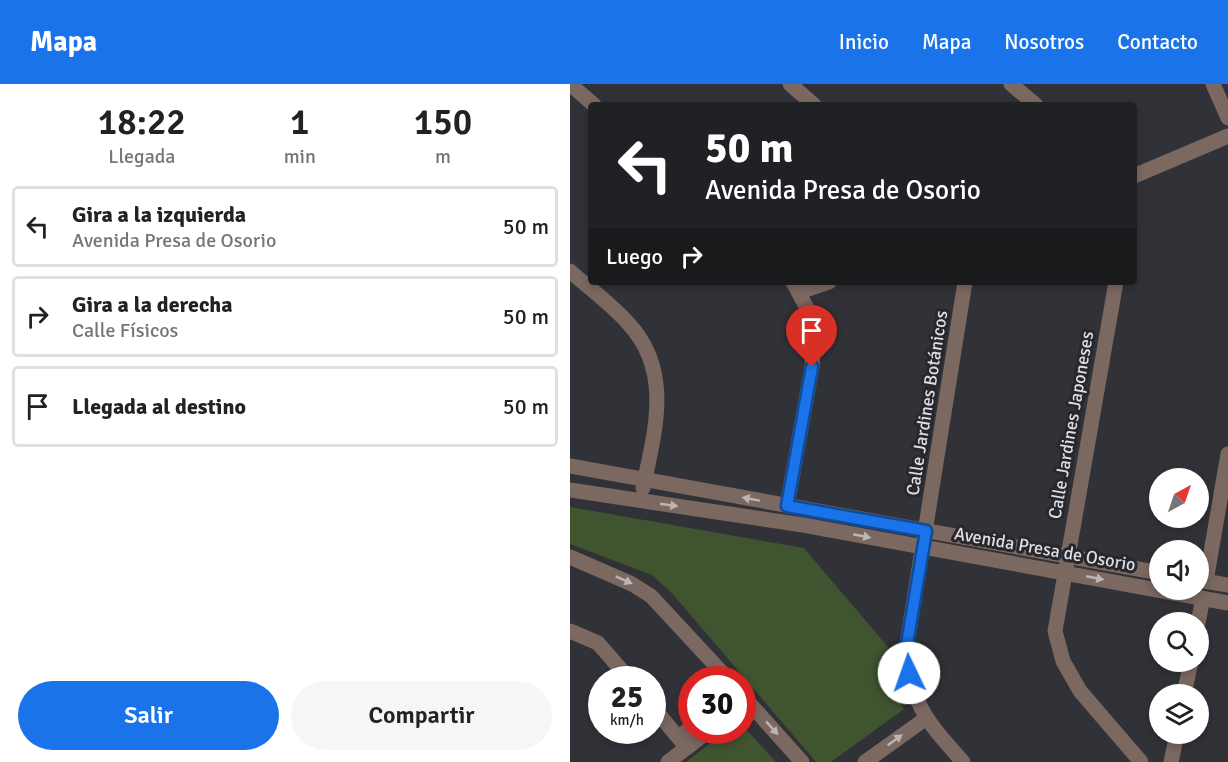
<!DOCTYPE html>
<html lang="es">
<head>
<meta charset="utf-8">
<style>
	body { margin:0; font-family:Signika,sans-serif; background:#f6f6f6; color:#222; height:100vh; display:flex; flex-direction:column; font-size:22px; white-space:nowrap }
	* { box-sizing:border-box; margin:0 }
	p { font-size:20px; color:#767676 }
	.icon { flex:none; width:33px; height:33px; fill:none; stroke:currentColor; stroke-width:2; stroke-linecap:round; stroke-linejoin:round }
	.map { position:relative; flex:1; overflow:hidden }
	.drawer { display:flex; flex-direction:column; background:#fff; width:570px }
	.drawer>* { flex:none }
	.hud { position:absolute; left:18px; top:18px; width:549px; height:183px; border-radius:6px; box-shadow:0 3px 9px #0003; background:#202124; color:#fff; overflow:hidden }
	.needle { width:39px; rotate:40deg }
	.fabs { position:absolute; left:579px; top:384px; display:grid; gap:12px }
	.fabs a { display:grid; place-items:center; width:60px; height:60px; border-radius:50%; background:#fff; box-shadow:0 3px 9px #0003; font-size:30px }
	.speed { position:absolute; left:18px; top:582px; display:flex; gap:12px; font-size:30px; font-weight:700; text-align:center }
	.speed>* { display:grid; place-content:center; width:78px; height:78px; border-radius:50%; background:#fff; box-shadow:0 3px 9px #0003; line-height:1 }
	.speed small { font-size:15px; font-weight:400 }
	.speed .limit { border:9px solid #d22; background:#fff; color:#111 }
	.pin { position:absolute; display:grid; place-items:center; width:51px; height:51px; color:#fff; margin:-62px -26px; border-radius:50% 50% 50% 0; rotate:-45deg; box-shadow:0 0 6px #0007 }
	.pin .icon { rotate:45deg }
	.me { position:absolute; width:66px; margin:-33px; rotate:357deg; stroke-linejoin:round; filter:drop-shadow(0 0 4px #0008) }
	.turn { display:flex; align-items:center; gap:21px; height:126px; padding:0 18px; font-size:27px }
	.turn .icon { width:78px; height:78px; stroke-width:2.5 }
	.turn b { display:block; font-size:42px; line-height:51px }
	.then { display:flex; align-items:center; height:57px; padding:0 18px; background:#0003; gap:12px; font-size:22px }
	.eta { display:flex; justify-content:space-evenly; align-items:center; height:102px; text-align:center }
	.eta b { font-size:36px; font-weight:600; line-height:42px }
	.cta { display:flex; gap:12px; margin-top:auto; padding:12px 18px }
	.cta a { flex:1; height:69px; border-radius:36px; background:#1a73e8; color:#fff; font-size:24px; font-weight:600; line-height:69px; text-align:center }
	.cta a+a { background:#f6f6f6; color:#222 }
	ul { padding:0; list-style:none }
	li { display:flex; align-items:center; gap:18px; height:81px; margin:0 12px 9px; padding:0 6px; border:3px solid #e0e0e0; border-radius:6px }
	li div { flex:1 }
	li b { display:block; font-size:22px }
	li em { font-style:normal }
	header { display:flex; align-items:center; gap:36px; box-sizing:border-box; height:84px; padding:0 30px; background:#1a73e8; color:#fff }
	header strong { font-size:28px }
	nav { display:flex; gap:33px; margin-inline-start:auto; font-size:21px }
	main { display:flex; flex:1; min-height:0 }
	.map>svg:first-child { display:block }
</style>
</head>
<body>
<header>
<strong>Mapa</strong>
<nav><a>Inicio</a><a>Mapa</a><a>Nosotros</a><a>Contacto</a></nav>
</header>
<main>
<section class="drawer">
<div class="eta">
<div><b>18:22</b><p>Llegada</p></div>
<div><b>1</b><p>min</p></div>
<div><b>150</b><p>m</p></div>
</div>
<ul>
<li><svg class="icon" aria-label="left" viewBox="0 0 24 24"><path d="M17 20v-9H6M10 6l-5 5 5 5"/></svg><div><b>Gira a la izquierda</b><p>Avenida Presa de Osorio</p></div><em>50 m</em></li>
<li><svg class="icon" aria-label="right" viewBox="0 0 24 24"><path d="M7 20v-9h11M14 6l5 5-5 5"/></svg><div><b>Gira a la derecha</b><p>Calle Físicos</p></div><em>50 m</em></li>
<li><svg class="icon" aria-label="arrive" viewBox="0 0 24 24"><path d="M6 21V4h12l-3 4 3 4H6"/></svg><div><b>Llegada al destino</b></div><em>50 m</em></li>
</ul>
<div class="cta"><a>Salir</a><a>Compartir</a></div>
</section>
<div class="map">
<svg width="658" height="678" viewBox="0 0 658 678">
	<rect width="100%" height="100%" fill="#313238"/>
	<path fill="#415430" d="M0 423 234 464 318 563C317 586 321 605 334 625L261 678H246L100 507 82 491 0 460Z
		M173 642 206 678H116L156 647 172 646Z"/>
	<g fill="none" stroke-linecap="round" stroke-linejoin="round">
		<path stroke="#7b6860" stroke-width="15" d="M0 0 24 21
			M220 0 244 21
			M441 0 466 21
			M643 0 658 34
			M564 92 658 52
			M0 187C19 204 41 220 58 239 103 287 85 347 73 404
			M546 198 485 547 493 577 510 607 571 678
			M230 208 259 198
			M0 382 590 489
			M0 406 233 441 658 519
			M217 422 242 283 244 250 239 228 223 198
			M0 473 62 500 81 512 159 596
			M628 496 658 501
			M636 497 658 370
			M628 539 633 514
			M0 547 28 559 60 596
			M614 610 621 578
			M172 611 232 678
			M82 622 117 664
			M108 653 122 643
			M98 678 140 646
			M295 678 355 635
			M393 678C354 634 341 621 337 560L395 198
			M601 678 607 650"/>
	</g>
	<defs><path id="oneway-solid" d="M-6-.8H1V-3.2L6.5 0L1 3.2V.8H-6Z" transform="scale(1.5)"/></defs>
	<g fill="#bbb5b4">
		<use href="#oneway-solid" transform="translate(181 415) rotate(-170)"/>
		<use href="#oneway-solid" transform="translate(99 421) rotate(8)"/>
		<use href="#oneway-solid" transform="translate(292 452) rotate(11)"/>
		<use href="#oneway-solid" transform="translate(525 494) rotate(11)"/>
		<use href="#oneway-solid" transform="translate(54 496) rotate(24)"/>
		<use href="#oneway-solid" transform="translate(202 644) rotate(48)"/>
		<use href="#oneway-solid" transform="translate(325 656) rotate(-36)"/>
	</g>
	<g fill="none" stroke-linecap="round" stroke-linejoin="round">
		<g stroke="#114b97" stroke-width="15">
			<path id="route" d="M242 283 217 422 356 447 337 560 339 589"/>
		</g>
		<use href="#route" stroke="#1a73e8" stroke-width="10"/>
	</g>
	<g text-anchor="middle" stroke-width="6" stroke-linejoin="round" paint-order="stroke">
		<g font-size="18" fill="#dedee2" stroke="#27282e">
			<text transform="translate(357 319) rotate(-81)" y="6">Calle Jardines Botánicos</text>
			<text transform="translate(501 341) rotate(-80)" y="6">Calle Jardines Japoneses</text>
			<text transform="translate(475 465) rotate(10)" y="6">Avenida Presa de Osorio</text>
		</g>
	</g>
</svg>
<div class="fabs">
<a><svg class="needle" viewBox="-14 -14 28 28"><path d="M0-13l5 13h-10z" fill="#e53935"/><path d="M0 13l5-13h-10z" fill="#767676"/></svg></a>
<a><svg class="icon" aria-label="sound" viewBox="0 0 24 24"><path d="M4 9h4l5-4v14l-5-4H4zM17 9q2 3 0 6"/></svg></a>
<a><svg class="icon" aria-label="search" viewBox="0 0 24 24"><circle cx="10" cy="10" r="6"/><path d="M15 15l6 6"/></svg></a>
<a><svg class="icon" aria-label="layers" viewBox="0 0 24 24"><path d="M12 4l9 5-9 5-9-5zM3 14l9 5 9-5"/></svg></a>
</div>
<div class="speed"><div>25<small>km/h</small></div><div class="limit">30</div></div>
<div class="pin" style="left:242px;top:283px;background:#d93025"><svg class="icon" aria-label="arrive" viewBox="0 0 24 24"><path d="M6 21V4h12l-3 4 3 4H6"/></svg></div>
<svg class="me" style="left:339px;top:589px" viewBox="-20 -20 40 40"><circle r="19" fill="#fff"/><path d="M0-13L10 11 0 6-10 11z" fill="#1a73e8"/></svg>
<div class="hud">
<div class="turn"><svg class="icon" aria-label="left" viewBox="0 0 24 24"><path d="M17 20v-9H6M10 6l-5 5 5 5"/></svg><div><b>50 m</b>Avenida Presa de Osorio</div></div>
<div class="then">Luego<svg class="icon" aria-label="right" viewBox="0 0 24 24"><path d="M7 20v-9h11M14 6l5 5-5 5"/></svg></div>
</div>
</div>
</main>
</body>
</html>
